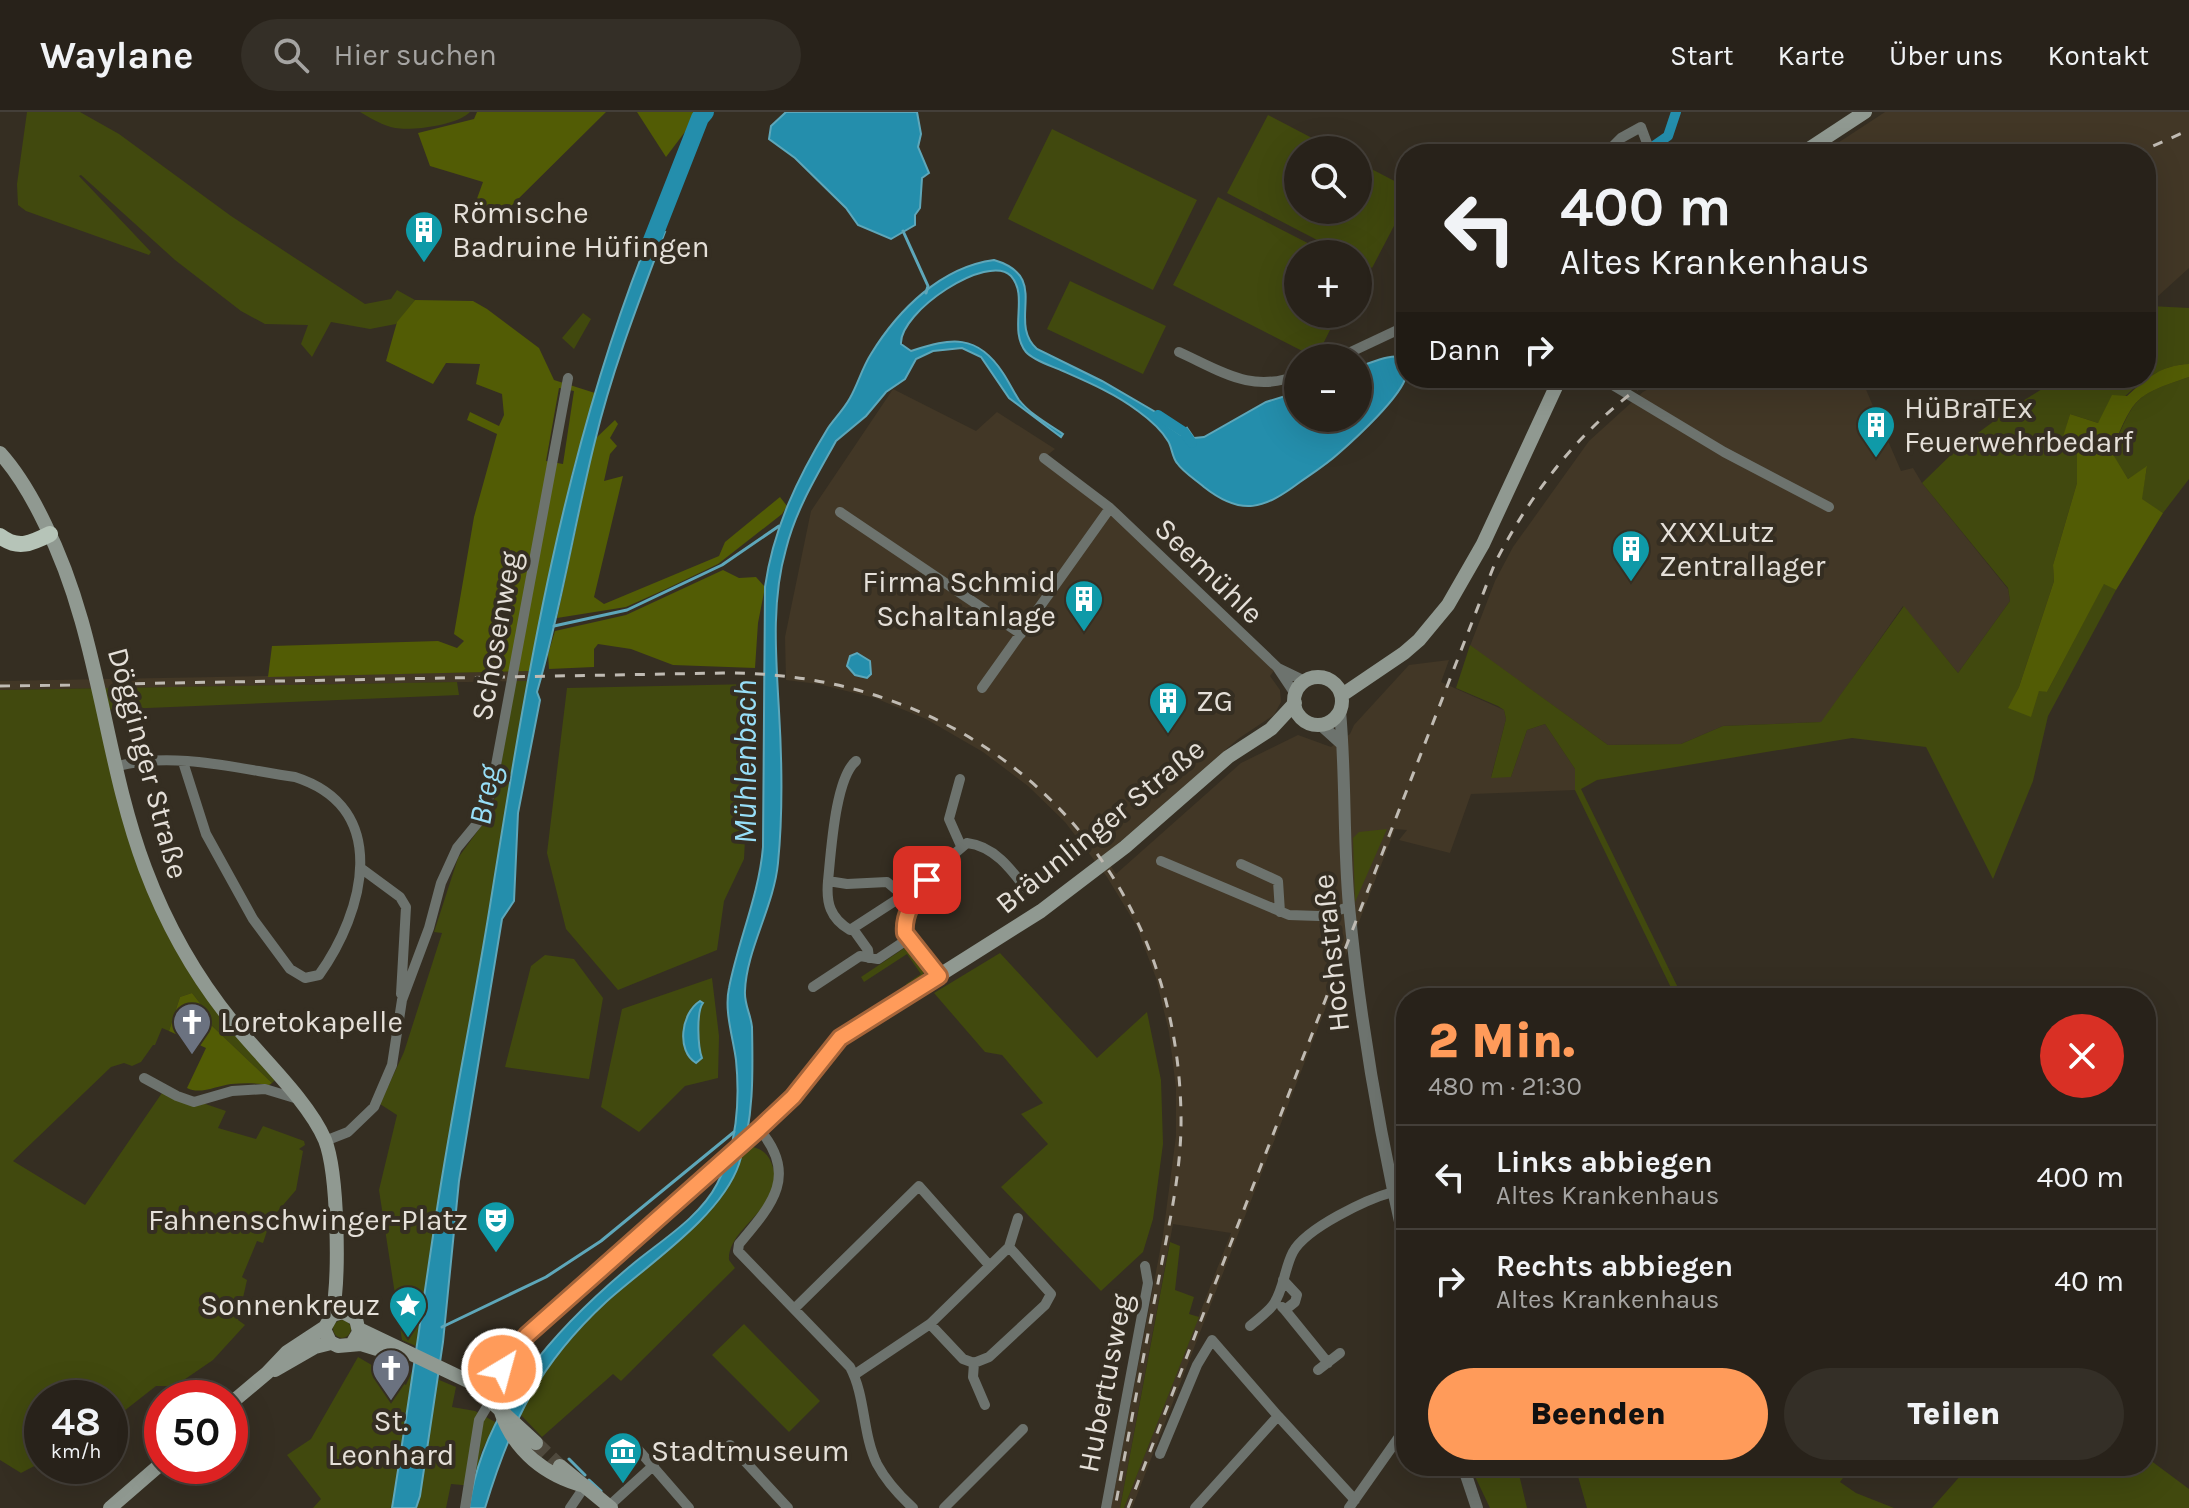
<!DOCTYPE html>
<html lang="de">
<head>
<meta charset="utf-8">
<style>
	body { margin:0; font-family:Karla,sans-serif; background:#342f27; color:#f1f3f6; height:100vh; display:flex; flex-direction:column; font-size:30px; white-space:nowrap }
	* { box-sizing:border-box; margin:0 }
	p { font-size:26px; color:#a5a4a2 }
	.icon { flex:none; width:44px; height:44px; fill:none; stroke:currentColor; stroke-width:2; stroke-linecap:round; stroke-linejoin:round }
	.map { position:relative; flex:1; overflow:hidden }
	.side { position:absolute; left:1396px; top:876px; width:760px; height:488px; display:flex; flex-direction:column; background:#28221a; border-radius:32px; box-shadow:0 8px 32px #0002,0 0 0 2px #443f39 }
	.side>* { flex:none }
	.top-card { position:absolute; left:1396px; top:32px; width:760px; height:244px; border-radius:32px; box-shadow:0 8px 32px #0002,0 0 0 2px #443f39; background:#28221a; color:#f1f3f6; overflow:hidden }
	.tools { position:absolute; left:1284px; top:24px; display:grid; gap:16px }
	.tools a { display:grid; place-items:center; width:88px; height:88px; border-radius:50%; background:#28221a; box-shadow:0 8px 32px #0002,0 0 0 2px #443f39; font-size:40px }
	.speed { position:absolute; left:24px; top:1268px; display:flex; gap:16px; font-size:40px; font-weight:700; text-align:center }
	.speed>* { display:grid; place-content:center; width:104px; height:104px; border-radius:50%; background:#28221a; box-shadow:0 8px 32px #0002,0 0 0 2px #443f39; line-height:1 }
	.speed small { font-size:20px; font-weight:400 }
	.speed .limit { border:12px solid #d22; background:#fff; color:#111 }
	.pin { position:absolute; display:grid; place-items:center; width:68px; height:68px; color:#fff; margin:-34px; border-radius:16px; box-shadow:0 4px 12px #0006 }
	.me { position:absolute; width:88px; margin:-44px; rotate:37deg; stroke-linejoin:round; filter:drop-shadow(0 0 6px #0008) }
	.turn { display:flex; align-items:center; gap:28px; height:168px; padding:0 32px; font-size:36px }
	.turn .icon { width:104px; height:104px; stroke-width:2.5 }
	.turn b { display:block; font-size:56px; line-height:68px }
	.then { display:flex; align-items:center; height:76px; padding:0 32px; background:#0003; gap:16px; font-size:30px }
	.round { display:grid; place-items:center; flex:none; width:84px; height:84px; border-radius:42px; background:#342f27 }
	.summary { display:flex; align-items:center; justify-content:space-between; height:136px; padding:0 32px }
	h1 { font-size:48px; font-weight:800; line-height:60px; color:#ff9b5a }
	.primary-button { display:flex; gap:16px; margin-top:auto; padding:16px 32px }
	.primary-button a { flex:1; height:92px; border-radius:48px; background:#ff9b5a; color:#111; font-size:32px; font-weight:800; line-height:92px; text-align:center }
	.primary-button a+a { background:#342f27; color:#f1f3f6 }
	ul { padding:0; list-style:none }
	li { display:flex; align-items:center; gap:24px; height:104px; padding:0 32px; border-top:2px solid #443f39 }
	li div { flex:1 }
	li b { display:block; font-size:30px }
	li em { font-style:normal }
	header { display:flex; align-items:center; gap:48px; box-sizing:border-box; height:112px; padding:0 40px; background:#28221a; border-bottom:2px solid #443f39 }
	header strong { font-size:38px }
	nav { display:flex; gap:44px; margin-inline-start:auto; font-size:28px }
	.search { width:560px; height:72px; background:#342f27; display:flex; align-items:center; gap:20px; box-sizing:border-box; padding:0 28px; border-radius:44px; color:#a5a4a2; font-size:30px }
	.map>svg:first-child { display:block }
</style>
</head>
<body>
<header>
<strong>Waylane</strong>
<div class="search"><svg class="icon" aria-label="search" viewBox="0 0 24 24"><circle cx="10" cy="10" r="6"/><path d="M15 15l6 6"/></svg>Hier suchen</div>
<nav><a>Start</a><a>Karte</a><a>Über uns</a><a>Kontakt</a></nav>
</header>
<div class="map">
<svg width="2189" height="1396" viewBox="0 0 2189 1396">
	<rect width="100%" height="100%" fill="#352e22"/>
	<path fill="#423726" d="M1885 0H2189V156L2146 195V42H1821Z
		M1667 266H1861L1901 359 1913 356 1922 371 2008 477 2010 489 1958 561 1903 494 1822 610 1723 614 1681 632 1608 633 1470 534 1495 469 1513 435 1589 329 1643 280Z
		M893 277 976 319 997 300 1055 337 1045 345 1110 396 1277 555 1270 564 1280 578 1281 590 1274 603 1238 627 1104 744 1116 762 1241 651 1298 623 1331 635 1350 622 1354 613 1409 553 1449 548 1441 570 1504 598 1506 607 1491 665H1511L1527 618 1545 612 1575 657V678L1471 682 1450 741 1399 728 1407 718 1395 717 1132 1396H1124L1231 1121 1173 1112 1120 1396H1111L1163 1123 1176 1024V976L1169 920 1156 866 1136 813 1107 765 1065 710 1028 674 983 640 926 607 875 586 818 572 786 568 785 525 811 399Z
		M530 559 529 569 0 578V569Z"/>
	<path fill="#41490e" d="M27 0H80L119 22 231 104 365 192 391 187 397 178 415 188 396 212 370 217 331 210 312 245 301 232 308 213 265 212 241 199 175 148 81 63 79 64 151 140 149 143 26 99 18 93 17 72Z
		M360 0H470C458 13 413 19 395 16 384 14 370 6 360 0Z
		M1268 3 1335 38H1298V98H1358V50L1406 75V91L1372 156 1358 149V142H1344L1227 81Z
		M1052 17 1197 88 1153 178 1008 107Z
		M1218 85 1329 142H1298V202H1338L1316 246 1173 173Z
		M1070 169 1166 214 1143 262 1047 217Z
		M2150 194 2189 196V252C2150 253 2125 285 2098 311L2070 302 2063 327 2077 340V371L2053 453 2054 469 2019 575 2009 595 2032 593 2039 578 2047 580 2104 471 2116 478 2048 604 2033 669 1993 767 1926 635 1852 626 1597 668 1581 677 1683 886H1676L1575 678V657L1545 612 1527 618 1511 665 1491 666 1506 607 1504 598 1498 594 1456 576 1470 533 1608 633 1681 632 1723 614 1821 610 1904 494 1958 561 2010 489 2008 476 1922 371 1959 335 2013 295 2060 266H2146V195Z
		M583 201 591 207 574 237 562 226Z
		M2189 265V367L2163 401 2141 388 2147 355 2128 367 2111 340C2136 286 2131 284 2189 265Z
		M515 569H529L437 1096 418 1235 402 1228 379 1078 397 1003 380 992 404 940 442 821 434 820 458 746 482 713 496 683Z
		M457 570 459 583 99 598 150 784 275 968 272 971 210 912V904L192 881 180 885 169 919 162 916 155 933H153L141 950 132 954 124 951 111 955 13 1049 85 1093 164 978 226 999 218 1016 256 1027 263 1014 304 1029 305 1033 299 1037 303 1039 296 1078 271 1107 263 1131 257 1129 242 1165 247 1168 238 1208 245 1213 213 1248 175 1274H156L110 1310V1286H42V1350L21 1361 0 1348V578Z
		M753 572 744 747 724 789 717 838 618 878 566 817 547 741 567 576Z
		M1387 717 1355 790 1353 726 1359 720Z
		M906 835 924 858 922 866 908 875 906 872 921 862 907 842 864 870 861 865Z
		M1000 841 1097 946 1147 900 1161 968 1163 1032 1153 1107 1143 1140 1101 1179 1001 1075 1048 1032 1021 1002 1043 991 1002 943 985 940 934 881Z
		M545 843 574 847 603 886 589 967 505 955 531 854Z
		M712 866 719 924 718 966 685 974 639 1020 601 995 622 897Z
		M753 1035C761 1037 767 1041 771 1050 790 1093 727 1114 729 1148L735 1156 621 1269 613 1262 542 1325 519 1301C543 1261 570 1224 605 1191 649 1150 729 1102 742 1040Z
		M1170 1130 1180 1134 1175 1178 1194 1185 1189 1202 1199 1205 1124 1396H1120Z
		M333 1217a9 9 0 1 1 18 0a9 9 0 1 1-18 0Z
		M744 1212 820 1289 789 1320 712 1243Z
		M358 1245 406 1273 413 1257 456 1275 452 1295 475 1299 497 1311 482 1338 473 1374 451 1372 446 1396H313L321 1387 287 1343 311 1327Z
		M2146 1345 2189 1377V1396H1932L1969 1354H2146Z
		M1470 1354H1517L1527 1396H1490Z
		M1575 1354H1852L1840 1370 1856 1381 1894 1396H1587Z"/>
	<path fill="#525c05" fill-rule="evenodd" d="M477 0H606L501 104 474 95 483 70 430 54 418 21 474 7Z
		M637 0H700L666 45Z
		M415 188 473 189 487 197 539 236 554 268 595 281 572 361 530 559 268 565 272 534 438 529 457 536 464 529 454 522 474 405 497 322 467 308 470 300 499 314 504 303 502 282 476 272 480 252 446 251 433 272 386 249 397 210ZM559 276 574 279 563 352 546 349Z
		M2189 252V265C2132 284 2135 286 2111 339L2128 367 2147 354 2142 387 2163 401 2116 478 2104 472 2047 580 2039 579 2031 605 2008 596 2019 575 2054 469 2053 453 2077 371V340L2062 328 2070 302 2098 311 2112 283 2127 284C2147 266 2161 253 2189 252Z
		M615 308 618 312 610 326 617 334 610 342 604 369 623 364 594 485 604 492 719 444 725 430 780 385 787 394 782 402 718 452 666 477 626 495 557 506 595 327Z
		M723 458 739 466 756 465 765 475 758 511 755 556 673 553 631 537 598 532 594 537V555L549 557 548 542 555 519 626 503Z
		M192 881 210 904V912L272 971 269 973C257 971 244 971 231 972 216 974 200 983 187 976L206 936 169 919 180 885Z"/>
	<path fill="#248eac" stroke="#5ea7ba" stroke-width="2" d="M786 0H917L921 22 918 35 929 61 922 66 920 96 915 103V113L891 127 858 113 846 96 795 46 769 27 771 14Z
		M652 118 665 120C639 189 612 258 595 329 574 413 561 498 537 580L540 588 518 701 514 789 502 807 459 1069 443 1230 420 1384 416 1396H392C408 1297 422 1197 437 1097 452 998 473 899 489 800 526 569 563 335 652 118Z
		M994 148C1052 165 1006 209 1037 237L1102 269 1171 309 1168 314 1181 323 1187 316 1194 326 1204 325 1266 290 1298 280V306H1358V255C1374 250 1390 241 1406 246 1406 251 1407 259 1406 264 1402 284 1355 327 1339 341 1327 352 1313 361 1300 370 1264 397 1242 405 1204 375 1196 368 1183 360 1177 351 1172 345 1172 335 1168 329 1161 317 1149 307 1138 299 1116 282 1088 270 1063 259 1052 254 1034 249 1026 240 1008 218 1029 184 1011 164 988 140 899 200 901 232L911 239C951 226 977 221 1003 261 1009 270 1013 279 1019 288 1030 302 1048 312 1063 322L1061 325 1009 286 981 245 962 236 933 239 916 247 905 267 886 280 866 304 836 329 831 338C813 370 795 401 786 437 771 489 776 546 779 599 782 649 783 701 778 751 774 794 746 839 745 879 744 892 751 903 752 915 753 960 754 1008 739 1052 721 1105 647 1153 606 1190 539 1252 511 1310 485 1396H469C483 1294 558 1214 634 1151 662 1128 700 1105 717 1072 737 1036 740 988 736 948 733 925 724 899 729 876 738 829 759 783 763 735L765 475C773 417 798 365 828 316 835 306 844 297 850 286 858 272 862 256 871 242 898 198 941 155 994 148Z
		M857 541 870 549 871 562 867 566 855 563 847 554 850 544Z
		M700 889 703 891C696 900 698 936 702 946L696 951C676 939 681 901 700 889Z"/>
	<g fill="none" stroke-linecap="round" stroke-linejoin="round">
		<path stroke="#5ea7ba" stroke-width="3" d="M903 119 928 174 926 181
			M554 514 627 498 722 453 779 414
			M442 1215 546 1165 601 1129 734 1020
			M569 1347 585 1363
			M589 1368 601 1379"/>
		<path stroke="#248eac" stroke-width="10" d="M1642 42 1668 24 1676 0
			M1158 303 1184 320 1192 331"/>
		<path stroke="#248eac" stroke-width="18" d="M647 141 700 6 705 0"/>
		<path stroke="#4f493d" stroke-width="14" stroke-dasharray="14 7" stroke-linecap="butt" d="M536 1331 560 1354"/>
		<path stroke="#6d736e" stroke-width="10" d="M1605 42 1621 26 1641 15 1651 42
			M1179 240C1221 259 1252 282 1298 263
			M1338 246 1406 214
			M1601 266 1724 340 1829 395
			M1044 346 1110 396 1277 555 1295 582
			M840 400 1021 522
			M1278 556 1305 569
			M982 576 1110 396
			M118 654C174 639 239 657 295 665 392 696 364 800 319 863L305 866 290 857 253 807 206 722 183 650
			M960 667 949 707 961 734
			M1161 749 1289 803 1319 804 1349 795
			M1241 752 1278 769 1280 800
			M362 757 400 785 406 795 401 882
			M828 769C831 741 835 666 856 649
			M904 783 850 818C830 806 826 791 828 769L847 772 887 770 912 791 904 813 905 821 939 864
			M912 791 940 754 967 731C994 734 1011 757 1026 777
			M853 817 868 838 869 846
			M813 875 860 844 878 847 908 827
			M144 966 177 984 194 990 232 979 265 977 298 987
			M759 1017C799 1063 772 1093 739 1132L738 1139 850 1255C866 1285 862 1321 877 1352 886 1369 899 1383 913 1396
			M325 1029 348 1020 374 995 392 953 402 888 429 816 441 771 457 736 480 708 491 680 568 266
			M1282 1195 1285 1198 1295 1190 1297 1183 1283 1168
			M795 1196 919 1074 989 1153
			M1285 1198 1328 1251
			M930 1212 963 1247 974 1251 973 1265 985 1293
			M1250 1214C1258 1207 1267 1201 1273 1193 1284 1178 1284 1157 1293 1140 1306 1116 1367 1087 1393 1080
			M974 1251 989 1245 1045 1193 1051 1182 1009 1135
			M1318 1258 1340 1241
			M854 1263 930 1212 1009 1135 1018 1106
			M629 1327 689 1396
			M730 1333 788 1396
			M1160 1342 1197 1253 1212 1228 1278 1304
			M609 1394 654 1353
			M465 1396 479 1308 491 1288
			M570 1396 585 1374
			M944 1396 1023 1317
			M1106 1396 1148 1171 1145 1154
			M1195 1396 1278 1304 1355 1388
			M1349 1396 1406 1315"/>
		<path stroke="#6d736e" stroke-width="12" d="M1340 599C1346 664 1343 729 1349 794 1360 909 1380 1024 1406 1137
			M1321 613 1342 632
			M1463 1354 1477 1396"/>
		<path stroke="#909991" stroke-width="14" d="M1801 42 1865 0
			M0 341C19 362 33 387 45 412 100 522 103 644 145 756 166 812 197 867 235 913 262 946 309 990 325 1028 338 1061 340 1167 332 1203
			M1294 589a24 24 0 1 1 48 0a24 24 0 1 1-48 0Z
			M1342 583 1404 541 1419 528 1448 493 1483 432 1560 266
			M359 1217 470 1270 536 1331
			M352 1232 359 1220 356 1207 343 1200 332 1203 324 1217 330 1230 338 1234 361 1232 403 1245
			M275 1258 315 1235 331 1231
			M470 1270C485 1250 506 1236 527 1223L759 1017 793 985 840 926 1041 799 1125 735 1228 645 1271 617 1295 591
			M482 1279 522 1231
			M230 1292 267 1261 287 1240 325 1215
			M501 1300C514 1339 546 1364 585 1374
			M560 1354 611 1396
			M110 1396 162 1351"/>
		<path stroke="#b6c4b8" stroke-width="16" d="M0 424C18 438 32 431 50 422"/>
		<path stroke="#c0bbb3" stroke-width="3" stroke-dasharray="10 10" stroke-linecap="butt" d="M2135 42 2189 18
			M115 572 723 561C980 559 1177 744 1181 1003 1182 1060 1168 1116 1158 1171 1143 1246 1129 1321 1115 1396
			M0 574 80 573
			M1128 1396 1495 451C1533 377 1583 314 1652 266"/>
	</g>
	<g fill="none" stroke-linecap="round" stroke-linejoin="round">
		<g stroke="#a6653a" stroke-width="20">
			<path id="route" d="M502 1257 527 1223 759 1017 793 985 840 926 939 864 905 821C903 801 916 784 927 768"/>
		</g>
		<use href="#route" stroke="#ff9b5a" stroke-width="14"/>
	</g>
	<defs>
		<g id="building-pin" transform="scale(2)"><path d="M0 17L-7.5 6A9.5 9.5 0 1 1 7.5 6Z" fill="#0f9aa8" stroke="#352e22"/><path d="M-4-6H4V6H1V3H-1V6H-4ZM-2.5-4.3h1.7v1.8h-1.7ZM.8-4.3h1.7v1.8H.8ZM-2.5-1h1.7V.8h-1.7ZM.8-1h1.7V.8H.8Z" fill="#fff"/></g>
		<g id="church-pin" transform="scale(2)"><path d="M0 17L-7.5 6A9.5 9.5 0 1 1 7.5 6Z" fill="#6b7280" stroke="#352e22"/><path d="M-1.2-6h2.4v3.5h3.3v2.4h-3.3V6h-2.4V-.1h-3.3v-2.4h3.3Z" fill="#fff"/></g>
		<g id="theatre-pin" transform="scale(2)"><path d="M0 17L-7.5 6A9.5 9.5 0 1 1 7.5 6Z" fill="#0f9aa8" stroke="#352e22"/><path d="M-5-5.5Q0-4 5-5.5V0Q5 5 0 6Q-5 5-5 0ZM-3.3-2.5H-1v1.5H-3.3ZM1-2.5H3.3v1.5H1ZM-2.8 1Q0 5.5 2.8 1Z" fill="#fff"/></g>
		<g id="sight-pin" transform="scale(2)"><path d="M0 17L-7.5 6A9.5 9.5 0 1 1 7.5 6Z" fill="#0f9aa8" stroke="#352e22"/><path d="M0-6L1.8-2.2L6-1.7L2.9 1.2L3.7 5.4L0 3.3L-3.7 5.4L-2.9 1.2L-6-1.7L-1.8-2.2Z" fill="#fff"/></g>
		<g id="museum-pin" transform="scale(2)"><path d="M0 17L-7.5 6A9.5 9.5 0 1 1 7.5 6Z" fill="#0f9aa8" stroke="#352e22"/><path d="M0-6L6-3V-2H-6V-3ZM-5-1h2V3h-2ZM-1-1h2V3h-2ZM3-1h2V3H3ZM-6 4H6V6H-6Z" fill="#fff"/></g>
	</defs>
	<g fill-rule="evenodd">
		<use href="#building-pin" x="424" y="118"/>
		<use href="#building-pin" x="1876" y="313"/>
		<use href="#building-pin" x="1631" y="437"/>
		<use href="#building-pin" x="1084" y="487"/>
		<use href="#building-pin" x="1168" y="589"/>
		<use href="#church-pin" x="192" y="910"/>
		<use href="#theatre-pin" x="496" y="1108"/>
		<use href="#sight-pin" x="408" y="1193"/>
		<use href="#church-pin" x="391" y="1256"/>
		<use href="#museum-pin" x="623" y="1339"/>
	</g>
	<g text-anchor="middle" stroke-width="8" stroke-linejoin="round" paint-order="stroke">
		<g font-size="30" fill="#e5e0d9" stroke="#352e22" text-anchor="start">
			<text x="452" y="111">Römische<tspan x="452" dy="34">Badruine Hüfingen</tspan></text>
			<text x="1904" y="306">HüBraTEx<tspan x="1904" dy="34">Feuerwehrbedarf</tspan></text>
			<text x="1659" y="430">XXXLutz<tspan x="1659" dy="34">Zentrallager</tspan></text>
			<text x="1056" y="480" text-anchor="end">Firma Schmid<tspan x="1056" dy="34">Schaltanlage</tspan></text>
			<text x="1196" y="599">ZG</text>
			<text x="220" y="920">Loretokapelle</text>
			<text x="468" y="1118" text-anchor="end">Fahnenschwinger-Platz</text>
			<text x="380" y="1203" text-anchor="end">Sonnenkreuz</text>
			<text x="391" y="1319" text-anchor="middle">St.<tspan x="391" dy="34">Leonhard</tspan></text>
			<text x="651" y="1349">Stadtmuseum</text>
		</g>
		<g font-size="30" fill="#e5e0d9" stroke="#352e22">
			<text transform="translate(1209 459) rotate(44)" y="10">Seemühle</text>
			<text transform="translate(496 524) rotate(-80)" y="10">Schosenweg</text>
			<text transform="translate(148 651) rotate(75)" y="10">Dögginger Straße</text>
			<text transform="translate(1100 714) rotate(-39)" y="10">Bräunlinger Straße</text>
			<text transform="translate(1331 841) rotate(-96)" y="10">Hochstraße</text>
			<text transform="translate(1105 1271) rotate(-79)" y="10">Hubertusweg</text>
		</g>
		<g font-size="32" font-style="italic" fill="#97def7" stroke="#352e22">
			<text transform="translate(745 650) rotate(-90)" y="11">Mühlenbach</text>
			<text transform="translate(484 683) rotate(-80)" y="11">Breg</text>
		</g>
	</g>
</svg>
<div class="tools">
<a><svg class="icon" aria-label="search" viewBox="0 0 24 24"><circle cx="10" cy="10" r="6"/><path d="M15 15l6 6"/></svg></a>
<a>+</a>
<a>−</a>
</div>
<div class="speed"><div>48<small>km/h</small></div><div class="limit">50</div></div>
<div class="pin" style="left:927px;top:768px;background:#d93025"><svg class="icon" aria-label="arrive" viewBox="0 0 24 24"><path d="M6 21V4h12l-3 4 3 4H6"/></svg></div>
<svg class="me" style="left:502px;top:1257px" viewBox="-20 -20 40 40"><circle r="17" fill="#ff9b5a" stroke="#fff" stroke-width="3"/><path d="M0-11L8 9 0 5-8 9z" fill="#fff"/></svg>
<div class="top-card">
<div class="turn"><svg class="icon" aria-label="left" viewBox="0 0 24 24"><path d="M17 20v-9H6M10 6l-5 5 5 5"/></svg><div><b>400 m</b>Altes Krankenhaus</div></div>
<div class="then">Dann<svg class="icon" aria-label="right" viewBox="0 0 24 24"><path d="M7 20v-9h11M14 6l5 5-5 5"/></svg></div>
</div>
<section class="side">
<div class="summary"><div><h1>2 Min.</h1><p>480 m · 21:30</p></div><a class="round" style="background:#d93025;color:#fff"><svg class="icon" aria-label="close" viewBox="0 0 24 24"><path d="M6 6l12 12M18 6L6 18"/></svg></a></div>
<ul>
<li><svg class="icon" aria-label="left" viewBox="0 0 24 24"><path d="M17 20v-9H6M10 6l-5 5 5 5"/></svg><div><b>Links abbiegen</b><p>Altes Krankenhaus</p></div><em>400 m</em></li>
<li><svg class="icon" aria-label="right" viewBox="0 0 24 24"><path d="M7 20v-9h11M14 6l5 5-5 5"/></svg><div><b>Rechts abbiegen</b><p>Altes Krankenhaus</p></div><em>40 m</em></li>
</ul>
<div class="primary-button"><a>Beenden</a><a>Teilen</a></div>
</section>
</div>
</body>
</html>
